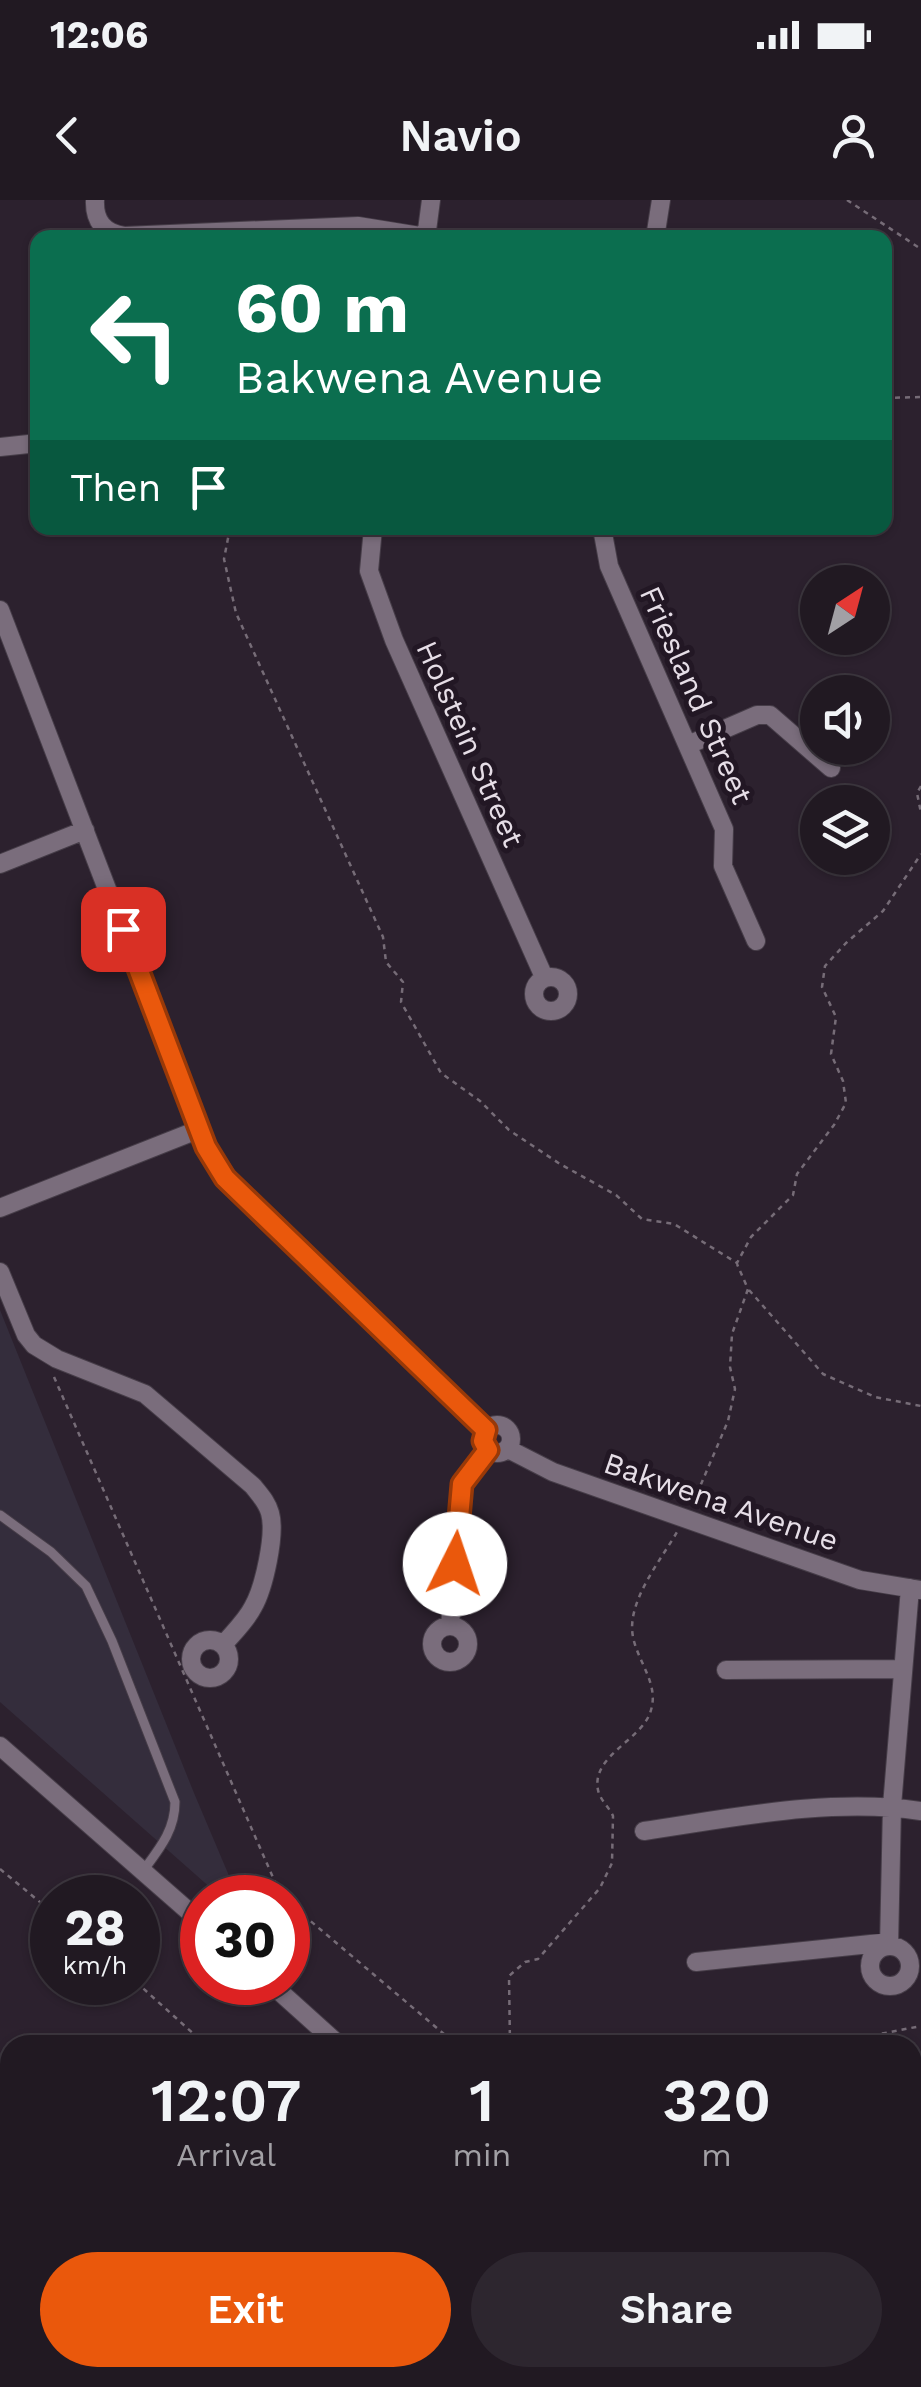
<!DOCTYPE html>
<html lang="en">
<head>
<meta charset="utf-8">
<style>
	body { margin:0; font-family:"Work Sans",sans-serif; background:#2d262f; color:#f1f3f6; height:100vh; display:flex; flex-direction:column; font-size:38px; white-space:nowrap }
	* { box-sizing:border-box; margin:0 }
	p { font-size:32px; color:#a2a0a5 }
	.icon { flex:none; width:55px; height:55px; fill:none; stroke:currentColor; stroke-width:2; stroke-linecap:round; stroke-linejoin:round }
	.map { position:relative; flex:1; overflow:hidden }
	.side { position:absolute; left:0px; top:1835px; width:922px; height:352px; display:flex; flex-direction:column; background:#211922; border-radius:30px 30px 0 0; box-shadow:0 2px 8px #0004,0 0 0 2px #3e3840 }
	.side>* { flex:none }
	.banner { position:absolute; left:30px; top:30px; width:862px; height:305px; border-radius:20px; box-shadow:0 2px 8px #0004,0 0 0 2px #3e3840; background:#0b6e4f; color:#fff; overflow:hidden }
	.needle { width:65px; rotate:36deg }
	.buttons { position:absolute; left:800px; top:365px; display:grid; gap:20px }
	.buttons a { display:grid; place-items:center; width:90px; height:90px; border-radius:50%; background:#211922; box-shadow:0 2px 8px #0004,0 0 0 2px #3e3840; font-size:50px }
	.speed { position:absolute; left:30px; top:1675px; display:flex; gap:20px; font-size:50px; font-weight:700; text-align:center }
	.speed>* { display:grid; place-content:center; width:130px; height:130px; border-radius:50%; background:#211922; box-shadow:0 2px 8px #0004,0 0 0 2px #3e3840; line-height:1 }
	.speed small { font-size:25px; font-weight:400 }
	.speed .limit { border:15px solid #d22; background:#fff; color:#111 }
	.pin { position:absolute; display:grid; place-items:center; width:85px; height:85px; color:#fff; margin:-42px; border-radius:20px; box-shadow:0 5px 15px #0006 }
	.me { position:absolute; width:110px; margin:-55px; rotate:4deg; stroke-linejoin:round; filter:drop-shadow(0 0 8px #0008) }
	.turn { display:flex; align-items:center; gap:35px; height:210px; padding:0 40px; font-size:45px }
	.turn .icon { width:130px; height:130px; stroke-width:2.5 }
	.turn b { display:block; font-size:70px; line-height:85px }
	.then { display:flex; align-items:center; height:95px; padding:0 40px; background:#0003; gap:20px; font-size:38px }
	.eta { display:flex; justify-content:space-evenly; align-items:center; height:170px; text-align:center }
	.eta b { font-size:60px; font-weight:600; line-height:70px }
	.primary-button { display:flex; gap:20px; margin-top:auto; padding:20px 40px }
	.primary-button a { flex:1; height:115px; border-radius:60px; background:#ea580c; color:#fff; font-size:40px; font-weight:600; line-height:115px; text-align:center }
	.primary-button a+a { background:#2d262f; color:#f1f3f6 }
	.status { display:flex; justify-content:space-between; align-items:center; height:70px; padding:0 50px; background:#211922; direction:ltr }
	.status svg { height:28px; fill:currentColor }
	header { display:flex; justify-content:space-between; align-items:center; height:130px; padding:0 40px; background:#211922; font-size:45px; font-weight:600 }
	.map>svg:first-child { display:block }
</style>
</head>
<body>
<div class="status"><b>12:06</b><svg viewBox="0 0 49 12"><path d="M0 12V9h3v3zM5 12V6h3v6zM10 12V3h3v9zM15 12V0h3v12zM26 1h20v11H26zM47 4h2v5h-2z"/></svg></div>
<header><svg class="icon" aria-label="back" viewBox="0 0 24 24"><path d="M15 5l-7 7 7 7"/></svg>Navio<svg class="icon" aria-label="person" viewBox="0 0 24 24"><circle cx="12" cy="8" r="4"/><path d="M4 21q1-7 8-7t8 7"/></svg></header>
<div class="map">
<svg width="921" height="2187" viewBox="0 0 921 2187">
	<rect width="100%" height="100%" fill="#2c212e"/>
	<path fill="#342d3c" d="M0 1110 194 1593 238 1697H221L0 1502Z"/>
	<g fill="none" stroke-linecap="round" stroke-linejoin="round">
		<g stroke="#463d48" stroke-width="11">
			<path id="lane" d="M0 1315 51 1352 86 1386 112 1441 175 1602C175 1630 160 1648 143 1671"/>
		</g>
		<g stroke="#463d48" stroke-width="20">
			<path id="street" d="M95 0C94 21 104 33 124 36L358 26 426 37
				M426 38 431 0
				M655 38 661 0
				M0 247 38 243
				M373 328 369 371 394 440 544 777
				M602 328 609 366 724 629 723 666 756 741
				M0 410 206 947 236 989 486 1230
				M688 545 757 515H770L831 568
				M0 664 85 630
				M534 794a17 17 0 1 1 34 0a17 17 0 1 1-34 0Z
				M0 1008 200 929
				M0 1072 26 1135 34 1145 57 1159 145 1194 253 1286C260 1295 267 1302 270 1313 276 1334 264 1388 253 1407 246 1421 233 1433 223 1445
				M483 1239a14 14 0 1 1 28 0a14 14 0 1 1-28 0Z
				M508 1249 553 1272 860 1380 921 1390
				M432 1444a18 18 0 1 1 36 0a18 18 0 1 1-36 0Z
				M450 1426 460 1292 466 1278 488 1250
				M191 1459a19 19 0 1 1 38 0a19 19 0 1 1-38 0Z
				M726 1470 903 1469
				M0 1546 202 1723
				M644 1631C732 1618 833 1597 921 1611
				M889 1746 892 1606 910 1388
				M870 1766a20 20 0 1 1 40 0a20 20 0 1 1-40 0Z
				M696 1762 890 1742
				M269 1782 339 1845
				M912 1874 921 1872
				M718 2178 729 2187"/>
		</g>
		<path stroke="#766c77" stroke-width="2.5" stroke-dasharray="5 5" stroke-linecap="butt" d="M847 0 921 49
			M885 198 921 197
			M230 328 224 359 236 413 383 737 386 762 403 782 401 802 441 873 480 901 509 930 560 964 616 995 642 1019 674 1024 737 1063 751 1037 793 995 797 974 834 925 846 903 843 881 831 854 836 817 822 787 825 766 846 743 883 711 921 654
			M921 586 917 593 921 613
			M749 1090 823 1174 875 1197 921 1206
			M54 1177 282 1698
			M693 1303 728 1221 735 1189 730 1167 732 1134 748 1089 737 1064
			M0 1669 52 1712
			M288 1702 457 1845
			M136 1782 206 1845
			M510 1845 509 1776 525 1762 538 1759 600 1688 612 1663 613 1616C609 1607 600 1600 598 1590 591 1555 643 1540 651 1510 659 1484 638 1462 633 1437 626 1402 661 1360 677 1332
			M823 1845 921 1826
			M575 2178 586 2187"/>
		<use href="#lane" stroke="#7a6d7c" stroke-width="9"/>
		<use href="#street" stroke="#7a6d7c" stroke-width="18"/>
	</g>
	<g fill="none" stroke-linecap="round" stroke-linejoin="round">
		<g stroke="#983908" stroke-width="25">
			<path id="route" d="M123 729 206 947 225 978 486 1230 483 1241 488 1250 462 1284 455 1364"/>
		</g>
		<use href="#route" stroke="#ea580c" stroke-width="18"/>
	</g>
	<g text-anchor="middle" stroke-width="10" stroke-linejoin="round" paint-order="stroke">
		<g font-size="30" fill="#e6dee7" stroke="#221724">
			<text transform="translate(696 495) rotate(66)" y="10">Friesland Street</text>
			<text transform="translate(470 544) rotate(66)" y="10">Holstein Street</text>
			<text transform="translate(721 1302) rotate(19)" y="10">Bakwena Avenue</text>
		</g>
	</g>
</svg>
<div class="buttons">
<a><svg class="needle" viewBox="-14 -14 28 28"><path d="M0-13l5 13h-10z" fill="#e53935"/><path d="M0 13l5-13h-10z" fill="#a2a0a5"/></svg></a>
<a><svg class="icon" aria-label="sound" viewBox="0 0 24 24"><path d="M4 9h4l5-4v14l-5-4H4zM17 9q2 3 0 6"/></svg></a>
<a><svg class="icon" aria-label="layers" viewBox="0 0 24 24"><path d="M12 4l9 5-9 5-9-5zM3 14l9 5 9-5"/></svg></a>
</div>
<div class="speed"><div>28<small>km/h</small></div><div class="limit">30</div></div>
<div class="pin" style="left:123px;top:729px;background:#d93025"><svg class="icon" aria-label="arrive" viewBox="0 0 24 24"><path d="M6 21V4h12l-3 4 3 4H6"/></svg></div>
<svg class="me" style="left:455px;top:1364px" viewBox="-20 -20 40 40"><circle r="19" fill="#fff"/><path d="M0-13L10 11 0 6-10 11z" fill="#ea580c"/></svg>
<div class="banner">
<div class="turn"><svg class="icon" aria-label="left" viewBox="0 0 24 24"><path d="M17 20v-9H6M10 6l-5 5 5 5"/></svg><div><b>60 m</b>Bakwena Avenue</div></div>
<div class="then">Then<svg class="icon" aria-label="arrive" viewBox="0 0 24 24"><path d="M6 21V4h12l-3 4 3 4H6"/></svg></div>
</div>
<section class="side">
<div class="eta">
<div><b>12:07</b><p>Arrival</p></div>
<div><b>1</b><p>min</p></div>
<div><b>320</b><p>m</p></div>
</div>
<div class="primary-button"><a>Exit</a><a>Share</a></div>
</section>
</div>
</body>
</html>
